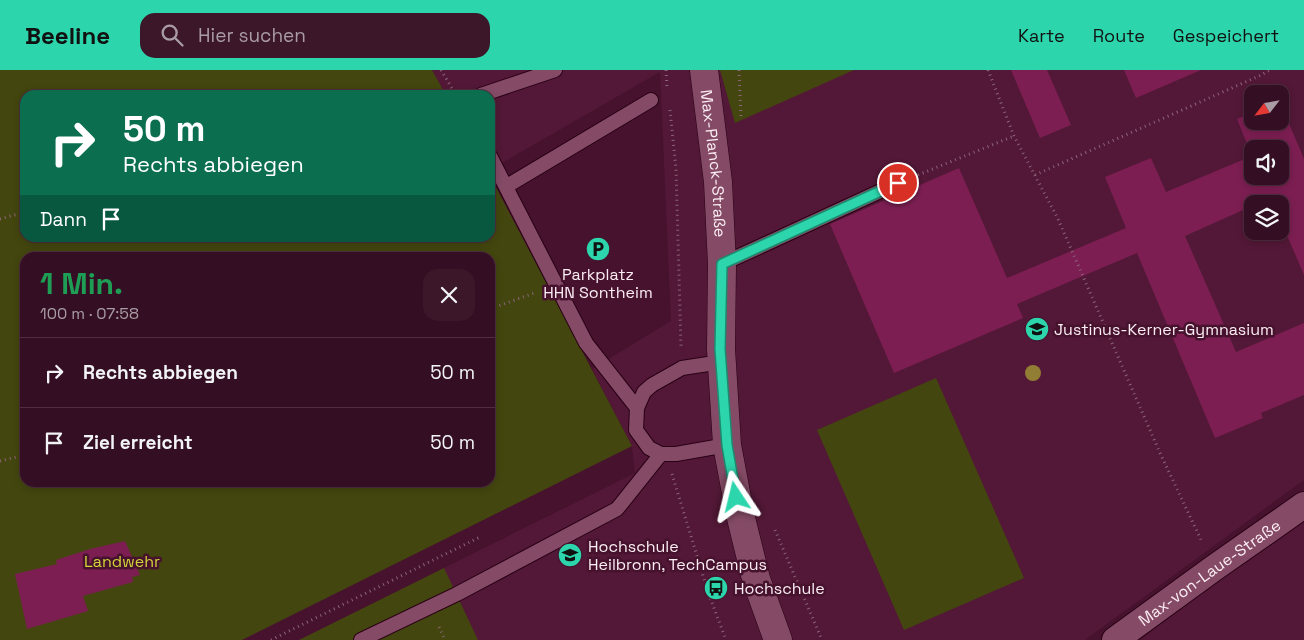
<!DOCTYPE html>
<html lang="de">
<head>
<meta charset="utf-8">
<style>
	body { margin:0; font-family:"Space Grotesk",sans-serif; background:#3c172a; color:#f1f3f6; height:100vh; display:flex; flex-direction:column; font-size:19px; white-space:nowrap }
	* { box-sizing:border-box; margin:0 }
	p { font-size:16px; color:#a99ca5 }
	.icon { flex:none; width:28px; height:28px; fill:none; stroke:currentColor; stroke-width:2; stroke-linecap:round; stroke-linejoin:round }
	.map { position:relative; flex:1; overflow:hidden }
	.side { position:absolute; left:20px; top:182px; width:475px; height:235px; display:flex; flex-direction:column; background:#340e22; border-radius:15px; box-shadow:0 2px 8px #0003,0 0 0 1px #4e2e40 }
	.side>* { flex:none }
	.top-card { position:absolute; left:20px; top:20px; width:475px; height:152px; border-radius:15px; box-shadow:0 2px 8px #0003,0 0 0 1px #4e2e40; background:#0b6e4f; color:#fff; overflow:hidden }
	.needle { width:32px; rotate:239deg }
	.buttons { position:absolute; left:1244px; top:15px; display:grid; gap:10px }
	.buttons a { display:grid; place-items:center; width:45px; height:45px; border-radius:10px; background:#340e22; box-shadow:0 2px 8px #0003,0 0 0 1px #4e2e40; font-size:25px }
	.pin { position:absolute; display:grid; place-items:center; width:42px; height:42px; color:#fff; margin:-21px; border:2px solid #fff; border-radius:50%; box-shadow:0 1px 5px #0007 }
	.me { position:absolute; width:55px; margin:-28px; rotate:350deg; stroke-linejoin:round; filter:drop-shadow(0 0 4px #0008) }
	.turn { display:flex; align-items:center; gap:18px; height:105px; padding:0 20px; font-size:22px }
	.turn .icon { width:65px; height:65px; stroke-width:2.5 }
	.turn b { display:block; font-size:35px; line-height:42px }
	.then { display:flex; align-items:center; height:48px; padding:0 20px; background:#0003; gap:10px; font-size:19px }
	.round { display:grid; place-items:center; flex:none; width:52px; height:52px; border-radius:15px; background:#3c172a }
	.head { display:flex; align-items:center; justify-content:space-between; height:85px; padding:0 20px }
	h1 { font-size:30px; font-weight:700; line-height:38px; color:#1e9e55 }
	ul { padding:0; list-style:none }
	li { display:flex; align-items:center; gap:15px; height:70px; padding:0 20px; border-top:1px solid #4e2e40 }
	li div { flex:1 }
	li b { display:block; font-size:19px }
	li em { font-style:normal }
	header { display:flex; align-items:center; gap:30px; box-sizing:border-box; height:70px; padding:0 25px; background:#2cd5ab; color:#111 }
	header strong { font-size:24px }
	nav { display:flex; gap:28px; margin-inline-start:auto; font-size:18px }
	.search { width:350px; height:45px; background:#3c172a; display:flex; align-items:center; gap:12px; box-sizing:border-box; padding:0 18px; border-radius:15px; color:#a99ca5; font-size:19px }
	.map>svg:first-child { display:block }
</style>
</head>
<body>
<header>
<strong>Beeline</strong>
<div class="search"><svg class="icon" aria-label="search" viewBox="0 0 24 24"><circle cx="10" cy="10" r="6"/><path d="M15 15l6 6"/></svg>Hier suchen</div>
<nav><a>Karte</a><a>Route</a><a>Gespeichert</a></nav>
</header>
<div class="map">
<svg width="1304" height="570" viewBox="0 0 1304 570">
	<rect width="100%" height="100%" fill="#46122d"/>
	<path fill="#531837" fill-rule="evenodd" d="M432 0H1304V410L1085 570H299L635 403 632 376 592 299 671 251 660 2 490 100V25H446ZM1252 24H1280V51H1252ZM1252 79H1280V106H1252ZM1252 134H1280V161H1252Z
		M1304 448V570H1140L1238 495Z"/>
	<path fill="#44460f" fill-rule="evenodd" d="M0 0H432L446 25H25V168H490V106L632 376 242 570H0ZM25 188H490V412H25Z
		M720 0H854L735 53Z
		M936 308 1024 508 904 560 817 360Z
		M444 498 478 570H299Z"/>
	<path fill="#7c1e52" fill-rule="evenodd" d="M1011 0H1047L1071 55 1040 68Z
		M1124 0H1201L1136 28Z
		M1280 32 1304 89V205L1280 149V125L1259 134H1252V136L1185 166 1236 282 1304 253V325L1261 343 1263 348 1215 368 1137 183 1017 234 1023 248 894 303 830 154 959 98 1007 208 1126 158 1105 107 1151 88 1166 122 1252 86 1237 49 1252 43V51H1280ZM1252 79H1280V106H1252Z
		M125 471 140 505 132 507 133 512 83 526 88 541 27 559 15 504 57 494 56 490 90 479Z"/>
	<g fill="none" stroke-linecap="round" stroke-linejoin="round">
		<g stroke="#290015" stroke-width="16">
			<path id="service" d="M481 25 555 0
				M490 86 586 273 637 338
				M507 116 651 30
				M722 194 898 113
				M721 292 682 298 652 315 644 322 637 338 636 360 649 378 661 384H676L727 375
				M361 570 457 524 617 439 661 384"/>
		</g>
		<g stroke="#290015" stroke-width="28">
			<g id="minor">
				<path id="s1" d="M1115 570 1214 498 1304 435"/>
			</g>
		</g>
		<g stroke="#290015" stroke-width="29">
			<g id="tertiary">
				<path id="s2" d="M704 0 718 112 722 194 721 279 727 375 740 444 756 509 778 570"/>
			</g>
		</g>
		<path stroke="#8b6578" stroke-width="3" stroke-dasharray="1 4" stroke-linecap="butt" d="M441 0 456 25
			M666 0 667 17
			M739 0 741 47
			M988 0 1014 66 1058 149 1160 383 1202 472
			M670 40 676 99 681 276
			M918 105 1014 66
			M1035 105 1259 6 1270 0
			M0 149 25 142
			M490 239 537 222
			M0 391 25 385
			M672 404 708 522 726 570
			M775 460 822 570
			M439 557 445 570
			M271 570 480 467"/>
		<use href="#service" stroke="#854b66" stroke-width="14"/>
		<use href="#minor" stroke="#854b66" stroke-width="26"/>
		<use href="#tertiary" stroke="#854b66" stroke-width="28"/>
	</g>
	<circle fill="#927d34" cx="1033" cy="303" r="8"/>
	<g fill="none" stroke-linecap="round" stroke-linejoin="round">
		<g stroke="#1d8a6f" stroke-width="12">
			<path id="route" d="M736 427 727 375 720 279 722 194 898 113"/>
		</g>
		<use href="#route" stroke="#2cd5ab" stroke-width="9"/>
	</g>
	<defs>
		<g id="parking-disc" transform="scale(1.25)"><circle r="9.5" fill="#2cd5ab" stroke="#46122d"/><path d="M-3.5-5.5H1a3.5 3.5 0 0 1 0 7H-1V5.5H-3.5ZM-1-3.4V-.6H.8a1.4 1.4 0 0 0 0-2.8Z" fill="#111"/></g>
		<g id="school-disc" transform="scale(1.25)"><circle r="9.5" fill="#2cd5ab" stroke="#46122d"/><path d="M0-5L7-2L0 1L-7-2ZM-4 1L0 2.5L4 1V4Q0 6-4 4Z" fill="#111"/></g>
		<g id="university-disc" transform="scale(1.25)"><circle r="9.5" fill="#2cd5ab" stroke="#46122d"/><path d="M0-5L7-2L0 1L-7-2ZM-4 1L0 2.5L4 1V4Q0 6-4 4Z" fill="#111"/></g>
		<g id="bus-disc" transform="scale(1.25)"><circle r="9.5" fill="#2cd5ab" stroke="#46122d"/><path d="M-5-6H5V4H4V6H2V4H-2V6H-4V4H-5ZM-3.5-4V0h7V-4ZM-3.5 1.2v1.5H-2V1.2ZM2 1.2v1.5H3.5V1.2Z" fill="#111"/></g>
	</defs>
	<g fill-rule="evenodd">
		<use href="#parking-disc" x="598" y="179"/>
		<use href="#school-disc" x="1037" y="259"/>
		<use href="#university-disc" x="570" y="485"/>
		<use href="#bus-disc" x="716" y="518"/>
	</g>
	<g text-anchor="middle" stroke-width="5" stroke-linejoin="round" paint-order="stroke">
		<g font-size="16" fill="#fbedf3" stroke="#46122d">
			<text dy="6" stroke="none"><textPath href="#s2" startOffset="94">Max-Planck-Straße</textPath></text>
			<text dy="6" stroke="none"><textPath href="#s1" startOffset="116">Max-von-Laue-Straße</textPath></text>
		</g>
		<g font-size="16" fill="#fbedf3" stroke="#46122d" text-anchor="start">
			<text x="598" y="210" text-anchor="middle">Parkplatz<tspan x="598" dy="18">HHN Sontheim</tspan></text>
			<text x="1054" y="265">Justinus-Kerner-Gymnasium</text>
			<text x="588" y="482">Hochschule<tspan x="588" dy="18">Heilbronn, TechCampus</tspan></text>
			<text x="734" y="524">Hochschule</text>
		</g>
		<g font-size="16" fill="#d1d53a" stroke="#46122d">
			<text x="122" y="497">Landwehr</text>
		</g>
	</g>
</svg>
<div class="buttons">
<a><svg class="needle" viewBox="-14 -14 28 28"><path d="M0-13l5 13h-10z" fill="#e53935"/><path d="M0 13l5-13h-10z" fill="#a99ca5"/></svg></a>
<a><svg class="icon" aria-label="sound" viewBox="0 0 24 24"><path d="M4 9h4l5-4v14l-5-4H4zM17 9q2 3 0 6"/></svg></a>
<a><svg class="icon" aria-label="layers" viewBox="0 0 24 24"><path d="M12 4l9 5-9 5-9-5zM3 14l9 5 9-5"/></svg></a>
</div>
<div class="pin" style="left:898px;top:113px;background:#d93025"><svg class="icon" aria-label="arrive" viewBox="0 0 24 24"><path d="M6 21V4h12l-3 4 3 4H6"/></svg></div>
<svg class="me" style="left:736px;top:427px" viewBox="-20 -20 40 40"><path d="M0-17L14 15 0 8-14 15z" fill="#2cd5ab" stroke="#fff" stroke-width="4"/></svg>
<div class="top-card">
<div class="turn"><svg class="icon" aria-label="right" viewBox="0 0 24 24"><path d="M7 20v-9h11M14 6l5 5-5 5"/></svg><div><b>50 m</b>Rechts abbiegen</div></div>
<div class="then">Dann<svg class="icon" aria-label="arrive" viewBox="0 0 24 24"><path d="M6 21V4h12l-3 4 3 4H6"/></svg></div>
</div>
<section class="side">
<div class="head"><div><h1>1 Min.</h1><p>100 m · 07:58</p></div><a class="round"><svg class="icon" aria-label="close" viewBox="0 0 24 24"><path d="M6 6l12 12M18 6L6 18"/></svg></a></div>
<ul>
<li><svg class="icon" aria-label="right" viewBox="0 0 24 24"><path d="M7 20v-9h11M14 6l5 5-5 5"/></svg><div><b>Rechts abbiegen</b></div><em>50 m</em></li>
<li><svg class="icon" aria-label="arrive" viewBox="0 0 24 24"><path d="M6 21V4h12l-3 4 3 4H6"/></svg><div><b>Ziel erreicht</b></div><em>50 m</em></li>
</ul>
</section>
</div>
</body>
</html>
